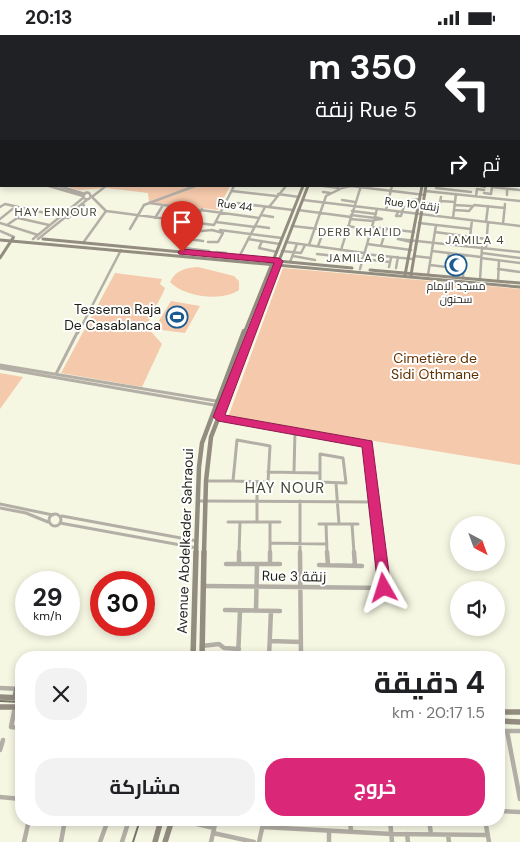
<!DOCTYPE html>
<html lang="ar">
<head>
<meta charset="utf-8">
<style>
	body { margin:0; font-family:"DM Sans",Cairo,sans-serif; background:#f2f2f2; color:#202124; direction:rtl; height:100vh; display:flex; flex-direction:column; font-size:19px; white-space:nowrap }
	* { box-sizing:border-box; margin:0 }
	p { font-size:16px; color:#757577 }
	.icon { flex:none; width:28px; height:28px; fill:none; stroke:currentColor; stroke-width:2; stroke-linecap:round; stroke-linejoin:round }
	.map { position:relative; flex:1; overflow:hidden; direction:ltr }
	.side { position:absolute; left:15px; top:616px; width:490px; height:175px; display:flex; flex-direction:column; background:#fff; border-radius:20px; box-shadow:0 2px 8px #0003; direction:rtl }
	.side>* { flex:none }
	.top-card { position:absolute; left:0px; top:0px; width:520px; height:152px; box-shadow:0 2px 8px #0003; direction:rtl; background:#202124; color:#fff; overflow:hidden }
	.needle { width:32px; rotate:139deg }
	.tools { position:absolute; left:450px; top:481px; display:grid; gap:10px }
	.tools a { display:grid; place-items:center; width:55px; height:55px; border-radius:50%; background:#fff; box-shadow:0 2px 8px #0003; font-size:25px }
	.speed { position:absolute; left:15px; top:536px; display:flex; gap:10px; font-size:25px; font-weight:700; text-align:center }
	.speed>* { display:grid; place-content:center; width:65px; height:65px; border-radius:50%; background:#fff; box-shadow:0 2px 8px #0003; line-height:1 }
	.speed small { font-size:12px; font-weight:400 }
	.speed .limit { border:8px solid #d22; background:#fff; color:#111 }
	.pin { position:absolute; display:grid; place-items:center; width:42px; height:42px; color:#fff; margin:-51px -21px; border-radius:50% 50% 50% 0; rotate:-45deg; box-shadow:0 0 5px #0007 }
	.pin .icon { rotate:45deg }
	.me { position:absolute; width:55px; margin:-28px; rotate:354deg; stroke-linejoin:round; filter:drop-shadow(0 0 4px #0008) }
	.turn { display:flex; align-items:center; gap:18px; height:105px; padding:0 20px; font-size:22px }
	.turn .icon { width:65px; height:65px; stroke-width:2.5 }
	.turn b { display:block; font-size:35px; line-height:42px }
	.then { display:flex; align-items:center; height:48px; padding:0 20px; background:#0003; gap:10px; font-size:19px }
	.round { display:grid; place-items:center; flex:none; width:52px; height:52px; border-radius:20px; background:#f2f2f2 }
	.summary { display:flex; align-items:center; justify-content:space-between; height:85px; padding:0 20px }
	h1 { font-size:30px; font-weight:700; line-height:38px }
	.button { display:flex; gap:10px; margin-top:auto; padding:10px 20px }
	.button a { flex:1; height:58px; border-radius:20px; background:#db2777; color:#fff; font-size:20px; font-weight:700; line-height:58px; text-align:center }
	.button a+a { background:#f2f2f2; color:#202124 }
	.status { display:flex; justify-content:space-between; align-items:center; height:35px; padding:0 25px; background:#fff; direction:ltr }
	.status svg { height:14px; fill:currentColor }
	.map>svg:first-child { display:block }
</style>
</head>
<body>
<div class="status"><b>20:13</b><svg viewBox="0 0 49 12"><path d="M0 12V9h3v3zM5 12V6h3v6zM10 12V3h3v9zM15 12V0h3v12zM26 1h20v11H26zM47 4h2v5h-2z"/></svg></div>
<div class="map">
<svg width="520" height="807" viewBox="0 0 520 807">
	<rect width="100%" height="100%" fill="#f5f7e2"/>
	<path fill="#f5c9ab" d="M65 151H230L218 175 149 167 148 158 106 153 79 155Z
		M198 232 234 241 239 246V255C222 267 184 262 170 247 176 235 185 233 198 232Z
		M283 233 520 254V430L228 382Z
		M115 238 162 244 160 249 165 253C160 267 151 276 147 292L162 309 142 352 61 338Z
		M171 266 200 271 185 298 154 294Z
		M0 338 23 342 0 374Z"/>
	<g fill="none" stroke-linecap="round" stroke-linejoin="round">
		<path stroke="#b3afa6" stroke-width="2" d="M348 0 358 1
			M423 0 427 1
			M438 0 441 1
			M463 0 476 1
			M32 1 37 0
			M391 1H396
			M446 1 448 0"/>
		<path stroke="#b3afa6" stroke-width="2.5" d="M49 151 83 161
			M59 151 85 159
			M323 151 339 153
			M481 151 485 152
			M492 152 520 155
			M342 153 351 151 425 160
			M436 153 471 157
			M507 154V160
			M232 156 276 161
			M425 156 520 166
			M323 157 330 158
			M83.5 161a3.5 3.5 0 1 1 7 0a3.5 3.5 0 1 1-7 0Z
			M484 158 491 159 492 152
			M278 159 299 162
			M93 161 106 151
			M476 161 477 154 484 155
			M92 162 106 176 214 190
			M303 165 520 191
			M342 165 355 167
			M419 167 412 165 420 164
			M440 167 441 162
			M149 168 259 183
			M237 168 293 175
			M455 170 471 171
			M422 171 438 173 441 166 455 167
			M0 172 5 169 68 183 84 170
			M269 172 286 151
			M298 175 351 182
			M386 175 392 151
			M455 175 469 176 474 170 505 173
			M352 176 376 179
			M398 177 396 181H401L404 171
			M261 180 273 182
			M351 180 375 183
			M18 183 49 190
			M155 183 163 170
			M453 183 456 159
			M0 184 15 172
			M350 184 373 186
			M374 185 382 184 375 182
			M175 186 182 173
			M216 187 255 192
			M486 187 488 171
			M0 188 38 200
			M194 188 202 174
			M419 188 471 194
			M503 189 505 169
			M7 190 29 175
			M214 190 234 151
			M255 191 269 193
			M292 191 346 197
			M348 191 358 193
			M372 192 414 197
			M130 194 144 170 195 151
			M220 195 282 203
			M0 196 14 202
			M435 197 486 204
			M470 202 472 185
			M33 204 83 163
			M38 204 88 164
			M188 204 203 206
			M248 204 280 209
			M262 206 259 213 277 217
			M286 207 364 218
			M411 207 398 204 520 217
			M83 208 106 176
			M367 209 411 215
			M309 210 326 161 340 154
			M318 211 321 203
			M381 211 386 194
			M184 213 209 216
			M486 213 488 187
			M341 215 361 151
			M282 216 301 218 305 210
			M432 216 481 222
			M182 217 191 197 212 195 223 198 218 207H208
			M482 218 520 223
			M317 219 390 227
			M364 219 413 224
			M214 220 216 217 226 218
			M293 221 315 225
			M414 221 431 223
			M239 222 265 172
			M481 223 520 228
			M290 227 297 209
			M430 230 463 234
			M389 232 391 223
			M447 232 449 218
			M396 233 398 222
			M360 234 377 174
			M498 234 520 237
			M428 240 436 190
			M463 243 464 220
			M480 245 482 212
			M498 246 499 226
			M78 298 121 215"/>
		<path stroke="#b3afa6" stroke-width="3" d="M0 330 216 366
			M0 333 214 370
			M56 339 78 296
			M218 382 368 409 381 518
			M237 405 270 411 268 447 233 446Z
			M320 419 343 423 346 448 320 447Z
			M268 437 320 438
			M294 437 295 396
			M206 446H233
			M257 447V487
			M336 448 339 489
			M198 466 375 467
			M300 466V518
			M0 469 53 480
			M0 473 26 478 48 487
			M49 485a6 6 0 1 1 12 0a6 6 0 1 1-12 0Z
			M62 481 197 506
			M228 487H280
			M270 487V518
			M60 488 197 513
			M319 489H358
			M326 489 327 518
			M352 489 354 518
			M270 508 327 509
			M239 518 240 487"/>
		<path stroke="#b3afa6" stroke-width="4.5" d="M270 517V529
			M300 517 301 622
			M327 517 328 530
			M354 517 355 531
			M226 529H280
			M239 529V517
			M319 530 362 531
			M204 551 385 553 381 517
			M225 575 280 576
			M256 576 257 529
			M270 606 301 607
			M202 611 219 609 224 613 239 614
			M238 622 240 576
			M269 622 271 576
			M0 653 21 654
			M15 672 11 692 21 693
			M499 696H520
			M507 696 520 764
			M0 715 3 705
			M0 762 21 764
			M499 776 520 777
			M180 785 214 793
			M350 785 351 797
			M390 785 392 807
			M429 785 431 799
			M485 785 489 807
			M263 792 391 799 488 800
			M282 793 283 785
			M329 796V807
			M213 798 254 807
			M407 799 408 807
			M448 800 449 807
			M24 807 29 785
			M61 807 65 785
			M100 807 108 785
			M122 807 129 785
			M211 807 216 785
			M259 807 264 785"/>
		<path stroke="#938c80" stroke-width="2.5" d="M281 1 284 0"/>
		<path stroke="#938c80" stroke-width="3" d="M43 204 352 233
			M0 205 520 252
			M0 223 13 203
			M370 235 520 248
			M405 240 422 151
			M411 240 426 151
			M244 298 303 151
			M251 298 308 151"/>
		<path stroke="#938c80" stroke-width="4.5" d="M196 518 199 432 202 408 244 296
			M204 518 206 446 211 402 252 296"/>
		<path stroke="#938c80" stroke-width="5.5" d="M193 622 196 517
			M202 622 204 517
			M0 662 21 663
			M15 662 17 653
			M0 672H21
			M499 677H520
			M499 686 520 687
			M155 807 161 785
			M165 807 172 785"/>
		<path stroke="#685f4e" stroke-width="3" d="M44 1 48 0"/>
		<path stroke="#75766a" stroke-width="2" d="M0 666 21 667
			M133 807 140 785"/>
	</g>
	<path fill="#db2777" stroke="#8e194d" d="M182 214 279 223 283 226 225 380 372 406 391 553 389 557H380L378 553 362 412 218 386 213 382 274 228 179 219 178 217Z"/>
	<defs>
		<g id="mosque-ring" transform="scale(1.125)"><circle r="9.5" fill="#fff" stroke="#1c5b91" stroke-width="1.5"/><path d="M3.5-4.9A6 6 0 1 0 3.5 4.9A5 5 0 1 1 3.5-4.9Z" fill="#1c5b91"/></g>
		<g id="stadium-ring" transform="scale(1.125)"><circle r="9.5" fill="#fff" stroke="#1c5b91" stroke-width="1.5"/><path d="M0-5a6.5 5 0 1 0 0 10a6.5 5 0 1 0 0-10ZM-3.5-1.8h7v3.6h-7Z" fill="#1c5b91"/></g>
	</defs>
	<g fill-rule="evenodd">
		<use href="#mosque-ring" x="456" y="230"/>
		<use href="#stadium-ring" x="177" y="282"/>
	</g>
	<g text-anchor="middle" stroke-width="4" stroke-linejoin="round" paint-order="stroke">
		<g font-size="11" fill="#1e1e17" stroke="#fff">
			<text transform="translate(412 169) rotate(7)" y="4">Rue 10 زنقة</text>
			<text transform="translate(235 170) rotate(8)" y="4">Rue 44</text>
		</g>
		<g font-size="11" fill="#1e1e17" stroke="#fff">
			<text x="456" y="255">مسجد الإمام<tspan x="456" dy="13">سحنون</tspan></text>
		</g>
		<g font-size="12" letter-spacing="1" fill="#454735" stroke="#fff">
			<text x="56" y="181">HAY ENNOUR</text>
			<text x="360" y="201">DERB KHALID</text>
			<text x="475" y="209">JAMILA 4</text>
			<text x="356" y="227">JAMILA 6</text>
		</g>
		<g font-size="14" fill="#1e1e17" stroke="#fff" text-anchor="end">
			<text x="161" y="279">Tessema Raja<tspan x="161" dy="16">De Casablanca</tspan></text>
		</g>
		<g font-size="14" fill="#633100" stroke="#fff">
			<text x="435" y="328">Cimetière de<tspan x="435" dy="16">Sidi Othmane</tspan></text>
		</g>
		<g font-size="14" fill="#1e1e17" stroke="#fff">
			<text transform="translate(185 506) rotate(-88)" y="5">Avenue Abdelkader Sahraoui</text>
			<text transform="translate(294 541) rotate(1)" y="5">Rue 3 زنقة</text>
		</g>
		<g font-size="15" letter-spacing="1" fill="#454735" stroke="#fff">
			<text x="285" y="458">HAY NOUR</text>
		</g>
	</g>
</svg>
<div class="tools">
<a><svg class="needle" viewBox="-14 -14 28 28"><path d="M0-13l5 13h-10z" fill="#e53935"/><path d="M0 13l5-13h-10z" fill="#757577"/></svg></a>
<a><svg class="icon" aria-label="sound" viewBox="0 0 24 24"><path d="M4 9h4l5-4v14l-5-4H4zM17 9q2 3 0 6"/></svg></a>
</div>
<div class="speed"><div>29<small>km/h</small></div><div class="limit">30</div></div>
<div class="pin" style="left:182px;top:217px;background:#d93025"><svg class="icon" aria-label="arrive" viewBox="0 0 24 24"><path d="M6 21V4h12l-3 4 3 4H6"/></svg></div>
<svg class="me" style="left:384px;top:553px" viewBox="-20 -20 40 40"><path d="M0-17L14 15 0 8-14 15z" fill="#db2777" stroke="#fff" stroke-width="4"/></svg>
<div class="top-card">
<div class="turn"><svg class="icon" aria-label="left" viewBox="0 0 24 24"><path d="M17 20v-9H6M10 6l-5 5 5 5"/></svg><div><b>350 m</b>Rue 5 زنقة</div></div>
<div class="then">ثم<svg class="icon" aria-label="right" viewBox="0 0 24 24"><path d="M7 20v-9h11M14 6l5 5-5 5"/></svg></div>
</div>
<section class="side">
<div class="summary"><div><h1>4 دقيقة</h1><p>1.5 km · 20:17</p></div><a class="round"><svg class="icon" aria-label="close" viewBox="0 0 24 24"><path d="M6 6l12 12M18 6L6 18"/></svg></a></div>
<div class="button"><a>خروج</a><a>مشاركة</a></div>
</section>
</div>
</body>
</html>
